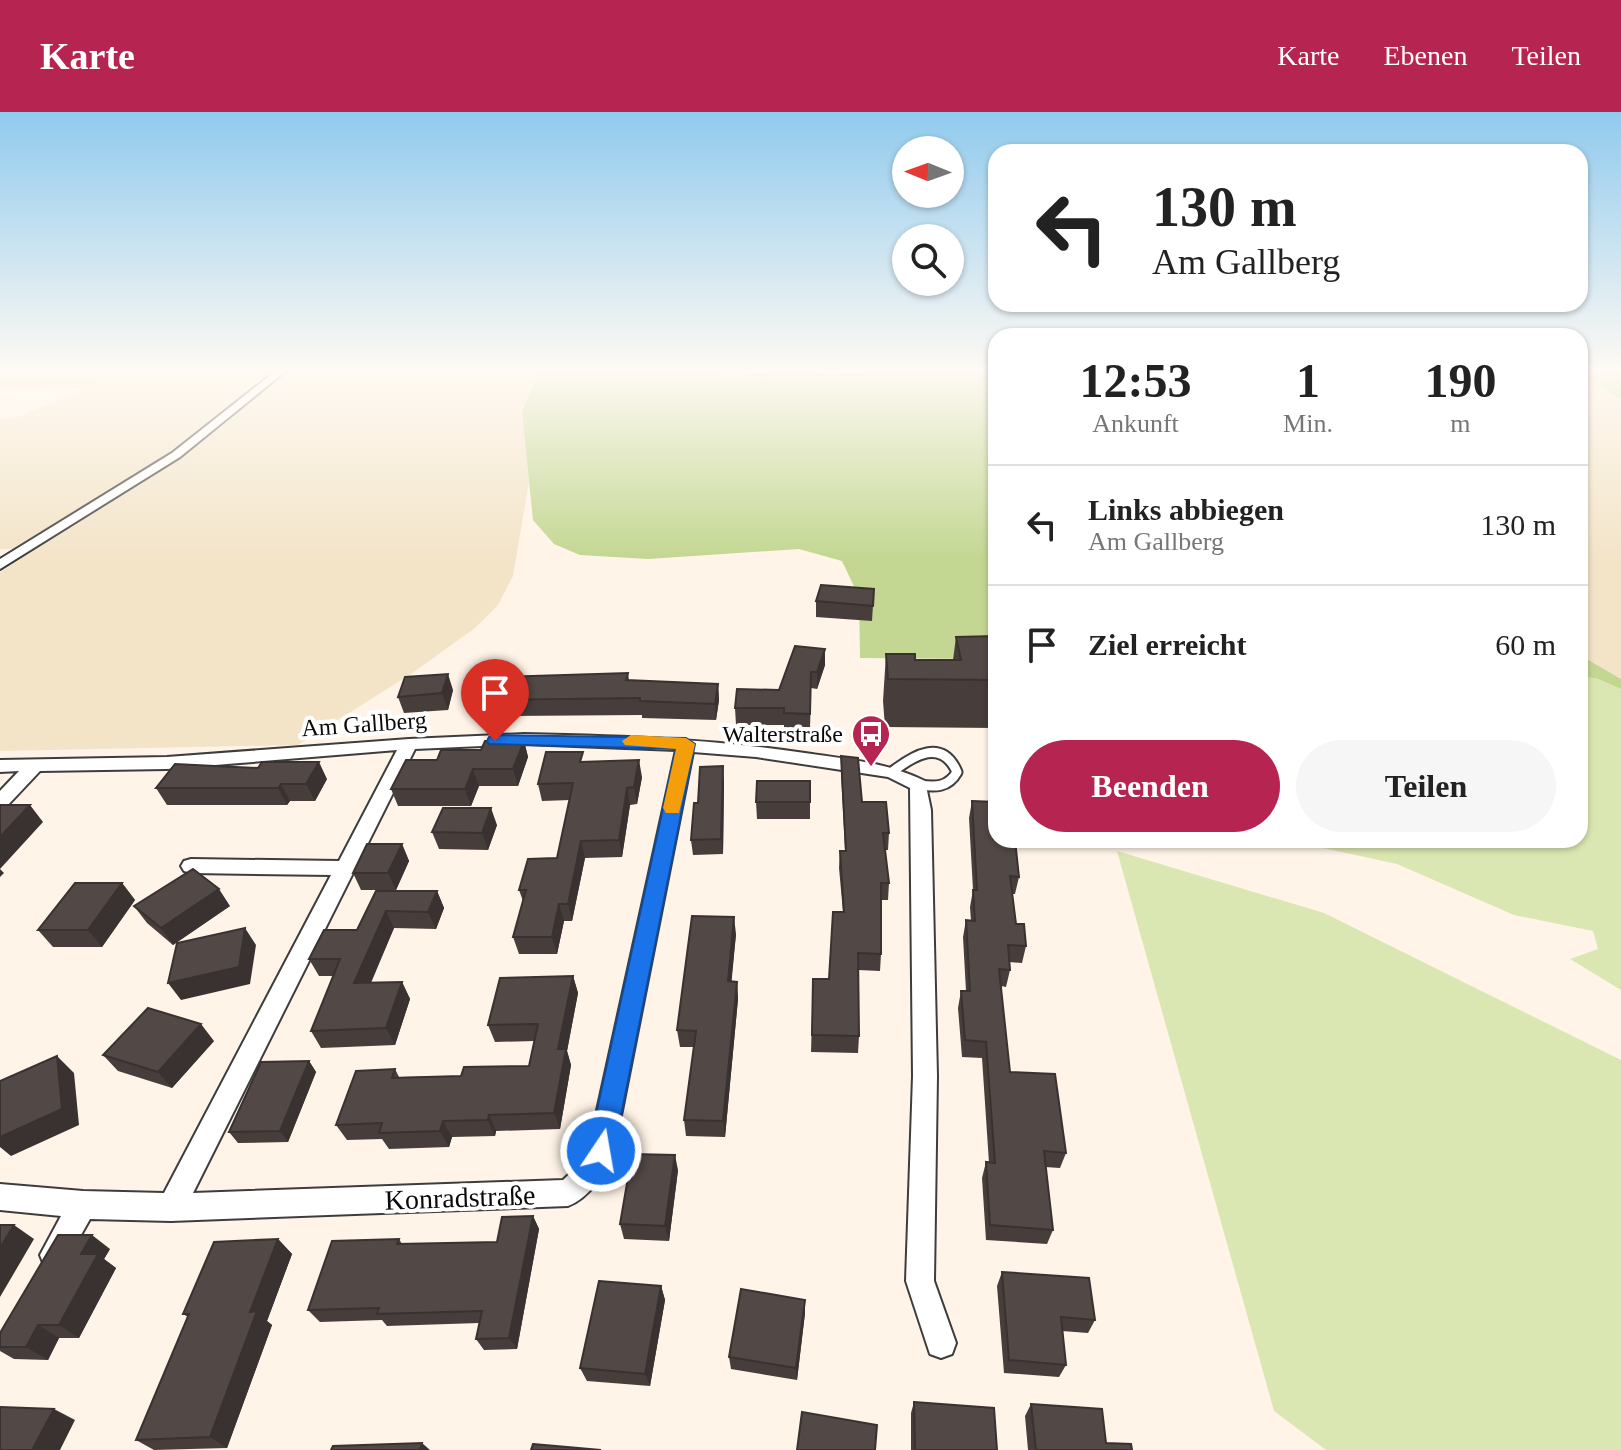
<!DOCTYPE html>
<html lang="de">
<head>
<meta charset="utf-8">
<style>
	body { margin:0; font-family:"Times New Roman",serif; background:#f6f6f6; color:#222; height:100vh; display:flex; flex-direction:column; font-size:30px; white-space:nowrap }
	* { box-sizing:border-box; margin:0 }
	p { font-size:26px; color:#767676 }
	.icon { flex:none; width:44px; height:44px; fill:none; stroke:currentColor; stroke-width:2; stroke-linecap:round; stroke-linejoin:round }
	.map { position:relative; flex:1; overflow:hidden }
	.drawer { position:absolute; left:988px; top:216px; width:600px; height:520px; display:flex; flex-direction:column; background:#fff; border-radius:24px; box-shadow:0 2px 6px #0004 }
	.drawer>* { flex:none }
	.top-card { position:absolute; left:988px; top:32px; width:600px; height:168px; border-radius:24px; box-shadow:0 2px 6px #0004; background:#fff; color:#222; overflow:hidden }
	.needle { width:52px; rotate:271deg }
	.tools { position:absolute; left:892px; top:24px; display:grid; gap:16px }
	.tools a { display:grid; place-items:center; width:72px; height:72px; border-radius:50%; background:#fff; box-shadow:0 2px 6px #0004; font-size:40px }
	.pin { position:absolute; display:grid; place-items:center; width:68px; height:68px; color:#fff; margin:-82px -34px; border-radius:50% 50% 50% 0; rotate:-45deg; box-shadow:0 0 8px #0007 }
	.pin .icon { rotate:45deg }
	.me { position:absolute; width:88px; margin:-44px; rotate:12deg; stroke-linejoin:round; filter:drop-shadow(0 0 6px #0008) }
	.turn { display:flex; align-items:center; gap:28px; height:168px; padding:0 32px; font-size:36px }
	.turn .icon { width:104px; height:104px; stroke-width:2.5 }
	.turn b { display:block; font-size:56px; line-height:68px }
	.eta { display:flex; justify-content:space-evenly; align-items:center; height:136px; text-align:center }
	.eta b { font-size:48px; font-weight:700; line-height:56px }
	.primary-button { display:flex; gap:16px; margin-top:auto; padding:16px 32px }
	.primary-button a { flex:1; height:92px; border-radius:48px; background:#b62551; color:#fff; font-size:32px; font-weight:700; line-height:92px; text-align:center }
	.primary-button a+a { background:#f6f6f6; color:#222 }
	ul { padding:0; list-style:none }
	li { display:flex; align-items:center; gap:24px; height:120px; padding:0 32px; border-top:2px solid #e0e0e0 }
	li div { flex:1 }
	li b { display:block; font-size:30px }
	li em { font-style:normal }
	header { display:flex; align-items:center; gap:48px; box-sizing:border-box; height:112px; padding:0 40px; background:#b62551; color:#fff }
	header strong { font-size:38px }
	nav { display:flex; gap:44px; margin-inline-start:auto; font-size:28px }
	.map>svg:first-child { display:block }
</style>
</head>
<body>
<header>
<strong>Karte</strong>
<nav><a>Karte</a><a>Ebenen</a><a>Teilen</a></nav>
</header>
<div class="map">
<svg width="1621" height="1338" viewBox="0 0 1621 1338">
	<rect width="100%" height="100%" fill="#fff4e7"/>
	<path fill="#f3e4c8" d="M128 258H271L201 318 127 369 15 437H0V307H13Z
		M288 258H540L522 300 529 370 513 464 498 493 475 516 411 562 298 633 0 639V460L166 356 221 315Z
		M1580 258H1621V261L1582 258 1585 266 1621 287V567L1580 543Z"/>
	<path fill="#dbe7b2" d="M0 258H128L90 276 0 277Z
		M1580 564 1598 567 1621 577V878L1570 847 1598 837 1593 819 1514 803 1397 752 1286 728H1580Z
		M1117 739 1324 801 1621 948V1338H1326L1274 1299Z"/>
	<path fill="#c3d792" d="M540 258H719L724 265 792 258 831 263 892 258H996V547L860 546 859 485 842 449 799 437 648 447 580 443 554 432 533 408 522 300Z
		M1581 258 1621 261V287L1585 266Z
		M1580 543 1621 567V577L1598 567 1580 564Z"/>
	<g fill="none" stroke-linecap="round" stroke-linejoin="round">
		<g stroke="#3d3d3d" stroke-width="13">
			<path id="service" d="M892 660C914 643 942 626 957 660 948 676 935 675 919 673"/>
		</g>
		<g stroke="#3d3d3d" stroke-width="4">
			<path id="minor" d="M277 258H287L180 345 0 457V447L172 341Z
				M524 622C621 624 716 627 812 642 853 648 888 651 925 669L931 698 937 964 934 1169 956 1231 952 1242 941 1246 930 1242 906 1169 913 964 910 676 888 665 756 645 693 640 614 1039C604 1061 591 1085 568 1094L171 1109 90 1107 64 1153 54 1157 44 1153 40 1143 61 1104 0 1098V1072L83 1079 164 1081 331 763 191 761 184 759 181 754 184 749 191 747 339 749 397 638 167 657 40 659 7 694 0 696V679L19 659 0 660V648L167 645 409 627ZM524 632 676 638 589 1035 579 1053 563 1068 193 1081 415 637Z"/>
		</g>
		<use href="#service" stroke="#fff" stroke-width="9"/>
		<use href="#minor" fill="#fff" fill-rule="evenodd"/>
	</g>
	<path fill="#473e3c" d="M874 477 872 509 816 505V489Z
		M996 524V616L885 615 883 589 886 542 915 548H953L956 525Z
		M825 537V553L817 577 811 576 810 618H784V613H736L735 596 779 578Z
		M628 561 629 568 718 572 719 588 716 608 642 606V603L496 604 491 588Z
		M453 578 448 598 404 601 398 585Z
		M524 629 528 645 518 674H479L471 694H398L391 677 437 648Z
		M841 644 862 690 889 721 888 738H885L889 771 888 788H881V842L880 859 858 858 859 924 858 941 811 940 813 867H829L843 800 839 756 840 739H845L841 661Z
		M585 650 642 665 637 692 630 693 622 745 585 746 572 809H564L557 842H519L513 825 523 789 519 778 557 746 570 688 542 689 538 672Z
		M327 667 315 689H290L287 693H167L156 676Z
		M724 669 723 742 693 743 691 728 698 691Z
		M810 669V707H757L756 690Z
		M972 689 996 728H1032L1031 733 1016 732 1019 765 1015 782H1012L1016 812 1026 834 1022 851 1009 850 1010 858 1006 875 1001 874 1010 960 1066 1041 1060 1056 1045 1055 1053 1118 1047 1132 986 1128 982 1066 986 1050 989 1051 982 946 962 945 958 896 961 879H966L963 825 966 808 971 809 970 795 973 778 969 706Z
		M497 713 488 738 439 737 432 720Z
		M402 732 409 749 396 778H361L353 761Z
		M122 771 135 788 102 835H53L38 818Z
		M376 779H437L444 796 436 817 394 816 371 871 402 870 410 887 395 933 321 936 311 919 333 864H319L309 847 357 818Z
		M134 794H230L173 833 147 811Z
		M736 822 731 870H737L738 887 725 1025 686 1024 684 1008 694 935H680L677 918Z
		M573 864 578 881 567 939 571 953 560 1017 496 1019 495 1024 452 1025 449 1035 389 1037 382 1027 347 1028 336 1013 395 957 399 965 461 964 529 954 534 929 495 930 488 913Z
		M214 929 172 976 118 959 103 943Z
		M309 949 316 960 288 1030 238 1031 229 1020Z
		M678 1058 669 1129 624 1127 620 1112Z
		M533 1104 539 1117 517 1237 484 1238 476 1227 479 1211 387 1214 382 1208 320 1210 308 1198 399 1127 402 1132 497 1130Z
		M278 1127 292 1142 267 1209 272 1213 227 1336 154 1338 136 1328 188 1205 183 1202Z
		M110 1137 104 1147 116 1156 79 1226H59L48 1248 14 1247 0 1239V1221Z
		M1002 1160 1095 1208 1088 1221 1062 1219 1066 1253 1059 1265 1004 1261 997 1174Z
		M661 1174 665 1188 650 1274 587 1269 580 1256Z
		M805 1201 797 1268 731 1257 729 1245Z
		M914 1290 997 1338H911V1301Z
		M1031 1292 1106 1331 1132 1338H1028L1025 1304Z"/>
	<path fill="#393231" d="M825 537V553L817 577V560Z
		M448 562 453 578 448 598 442 581Z
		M718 572 719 588 716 608 715 592Z
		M524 629 528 645 518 674 513 657Z
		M639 648 642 665 637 692 634 675Z
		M319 650 327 667 315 689 306 672Z
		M723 654 724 669 723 742 721 727Z
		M473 657 479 674 471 694 465 677Z
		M281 672 290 689 287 693 278 676Z
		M627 676 630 693 622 745 619 728Z
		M30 693 43 710 0 757 4 761 0 765V725Z
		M491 696 497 713 488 738 482 721Z
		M581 729 585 746 572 809 568 792Z
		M402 732 409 749 396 778 388 761Z
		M122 771 135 788 102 835 88 818Z
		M219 777 230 794 173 833 161 816Z
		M437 779 444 796 436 817 428 800Z
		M559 792 564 809 557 842 552 825Z
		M386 799 394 816 363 888 354 871Z
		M734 805 736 822 730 886 728 869Z
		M245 816 256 833 250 872 181 888 168 871Z
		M573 864 578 881 567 939 571 953 560 1017 554 1001 558 937Z
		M402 870 410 887 395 933 386 916Z
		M737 870 738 887 725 1025 723 1009Z
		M201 912 214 929 172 976 158 960Z
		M57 944 74 961 79 1013 11 1044 0 1035V1025Z
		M309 949 316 960 288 1030 280 1019Z
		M489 1003 496 1019 495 1024 488 1008Z
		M443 1009 452 1025 449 1035 440 1019Z
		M675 1043 678 1058 669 1129 665 1114Z
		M533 1104 539 1117 517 1237 509 1226Z
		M14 1113 34 1127 0 1185V1136Z
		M92 1123 110 1137 104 1147 116 1156 79 1226 59 1213 81 1142Z
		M278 1127 292 1142 267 1209 272 1213 227 1336 210 1325 250 1200Z
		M661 1174 665 1188 650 1274 645 1262Z
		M805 1188V1201L797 1268 796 1256Z
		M38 1213 59 1226 48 1248 26 1235Z
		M54 1297 75 1308 60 1338H32Z
		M422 1331 430 1338H420Z"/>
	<path fill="#524846" stroke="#393231" stroke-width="2" d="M821 473 874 477 873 494 816 489Z
		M996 524V568L888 567 886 542H915V548H961L956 525Z
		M795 534 825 537 817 560H811L810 602 784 601V596H735L737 577 779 578Z
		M628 561 626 568 718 572 715 592 640 589V586L491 588 501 565Z
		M448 562 442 581 398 585 405 565Z
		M485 629H524L513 657H473L465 677H391L406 648H437L441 638H481Z
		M546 640H583L580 650 639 648 634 675 627 676 619 728 581 729 568 792H559L552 825H513L526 778H519L528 747 557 746 573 671 538 672Z
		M841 644 858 646 862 690H886L889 721H883L889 771H881V842L858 841 859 924 812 923 813 867H829L833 800H844L840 739H846Z
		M262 650H319L306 672H281L278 676H156L175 652 258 656Z
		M723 654 721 727 691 728 694 691H698L700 655Z
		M757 669H810V690H756Z
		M972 689 996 690V728H1015L1019 765 1010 764 1016 812H1024L1026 834 1008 833 1010 858 999 857 1010 960 1055 962 1066 1041 1044 1039 1053 1118 990 1113 986 1050 995 1051 986 930 965 928 961 879H970L966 808 975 809 973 778H977Z
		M0 693H30L0 725Z
		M443 696H491L482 721 432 720Z
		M367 732H402L388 761H353Z
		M193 757 219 777 161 816 134 794Z
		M75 771H122L88 818H38Z
		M376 779H437L428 800 386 799 354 871 402 870 386 916 311 919 340 847H309L324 818H357Z
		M692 804 734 805 728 869 737 870 723 1009 684 1008 696 919 677 918Z
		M245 816 239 855 168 871 177 831Z
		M573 864 558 937H566L554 1001 489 1003 488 1008 443 1009 440 1019 379 1021 382 1011 336 1013 356 959 395 957 392 966 426 965 461 964 464 955 529 954 538 912 488 913 500 866Z
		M148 896 201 912 158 960 103 943Z
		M57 944 62 997 0 1025V969Z
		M309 949 280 1019 229 1020 261 950Z
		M632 1042 675 1043 665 1114 620 1112Z
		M533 1104 509 1226 476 1227 482 1199 377 1202 379 1196 308 1198 332 1129 399 1127 397 1132 497 1130 502 1105Z
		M0 1113H14L0 1136Z
		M58 1123H92L81 1142H98L59 1213H38L26 1235H0V1221Z
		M278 1127 250 1200 257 1199 210 1325 136 1328 189 1202H183L214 1130Z
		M1002 1160 1089 1166 1095 1208 1061 1205 1066 1253 1009 1248Z
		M599 1169 661 1174 645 1262 580 1256Z
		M741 1177 805 1188 796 1256 729 1245Z
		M914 1290 994 1296 997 1338H915Z
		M1031 1292 1102 1297 1106 1331 1131 1332 1132 1338H1036Z
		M0 1295 54 1297 32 1338H0Z
		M802 1300 877 1313 875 1338H797Z
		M422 1331 420 1338H331L333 1334Z
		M533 1332 601 1338H531Z"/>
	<linearGradient id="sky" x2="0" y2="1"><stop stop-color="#90caed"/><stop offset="0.58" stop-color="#fffaf4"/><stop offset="1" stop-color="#fffaf4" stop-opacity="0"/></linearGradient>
	<rect width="1621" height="446" fill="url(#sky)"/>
	<path fill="#1a73e8" stroke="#114b97" stroke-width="2" d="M495 623 686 626 695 632 614 1039 610 1048 601 1051 592 1048 588 1039 676 637 489 632 487 629 489 625Z"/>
	<path fill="#f59e0b" d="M631 623 686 626 695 632 679 701H666L663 696 676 637 625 633 622 629Z"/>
	<defs>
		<g id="bus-pin" transform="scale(2)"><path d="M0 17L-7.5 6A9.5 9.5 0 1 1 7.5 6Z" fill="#b62551" stroke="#fff"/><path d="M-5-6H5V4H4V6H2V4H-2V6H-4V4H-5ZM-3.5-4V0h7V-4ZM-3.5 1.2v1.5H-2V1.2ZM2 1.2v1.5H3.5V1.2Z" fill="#fff"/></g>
	</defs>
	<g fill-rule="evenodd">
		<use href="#bus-pin" x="871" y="622"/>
	</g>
	<g text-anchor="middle" stroke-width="8" stroke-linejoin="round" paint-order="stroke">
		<g font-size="24" fill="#0a0a0a" stroke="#fff">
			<text transform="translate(364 612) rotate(-4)" y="8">Am Gallberg</text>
		</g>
		<g font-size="24" fill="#0a0a0a" stroke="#fff" text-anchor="end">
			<text x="843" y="630">Walterstraße</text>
		</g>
		<g font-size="28" fill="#0a0a0a" stroke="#fff">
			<text transform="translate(460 1085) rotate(-2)" y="10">Konradstraße</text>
		</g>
	</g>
</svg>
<div class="tools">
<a><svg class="needle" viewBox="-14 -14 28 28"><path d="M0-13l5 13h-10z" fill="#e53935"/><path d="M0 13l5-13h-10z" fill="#767676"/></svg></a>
<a><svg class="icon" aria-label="search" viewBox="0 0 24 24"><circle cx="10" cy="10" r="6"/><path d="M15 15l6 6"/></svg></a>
</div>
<div class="pin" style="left:495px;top:629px;background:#d93025"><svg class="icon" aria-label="arrive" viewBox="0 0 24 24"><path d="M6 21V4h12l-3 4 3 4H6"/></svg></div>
<svg class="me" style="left:601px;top:1039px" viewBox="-20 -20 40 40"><circle r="17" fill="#1a73e8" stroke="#fff" stroke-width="3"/><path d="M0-11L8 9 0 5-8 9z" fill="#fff"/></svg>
<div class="top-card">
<div class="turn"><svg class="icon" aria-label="left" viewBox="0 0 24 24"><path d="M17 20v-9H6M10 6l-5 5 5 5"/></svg><div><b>130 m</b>Am Gallberg</div></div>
</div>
<section class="drawer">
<div class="eta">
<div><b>12:53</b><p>Ankunft</p></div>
<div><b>1</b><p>Min.</p></div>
<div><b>190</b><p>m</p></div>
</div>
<ul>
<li><svg class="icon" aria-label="left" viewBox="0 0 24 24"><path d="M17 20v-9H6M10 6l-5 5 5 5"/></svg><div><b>Links abbiegen</b><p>Am Gallberg</p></div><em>130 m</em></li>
<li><svg class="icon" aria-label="arrive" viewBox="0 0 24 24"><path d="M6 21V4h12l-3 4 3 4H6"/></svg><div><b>Ziel erreicht</b></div><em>60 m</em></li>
</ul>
<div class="primary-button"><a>Beenden</a><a>Teilen</a></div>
</section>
</div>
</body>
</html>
